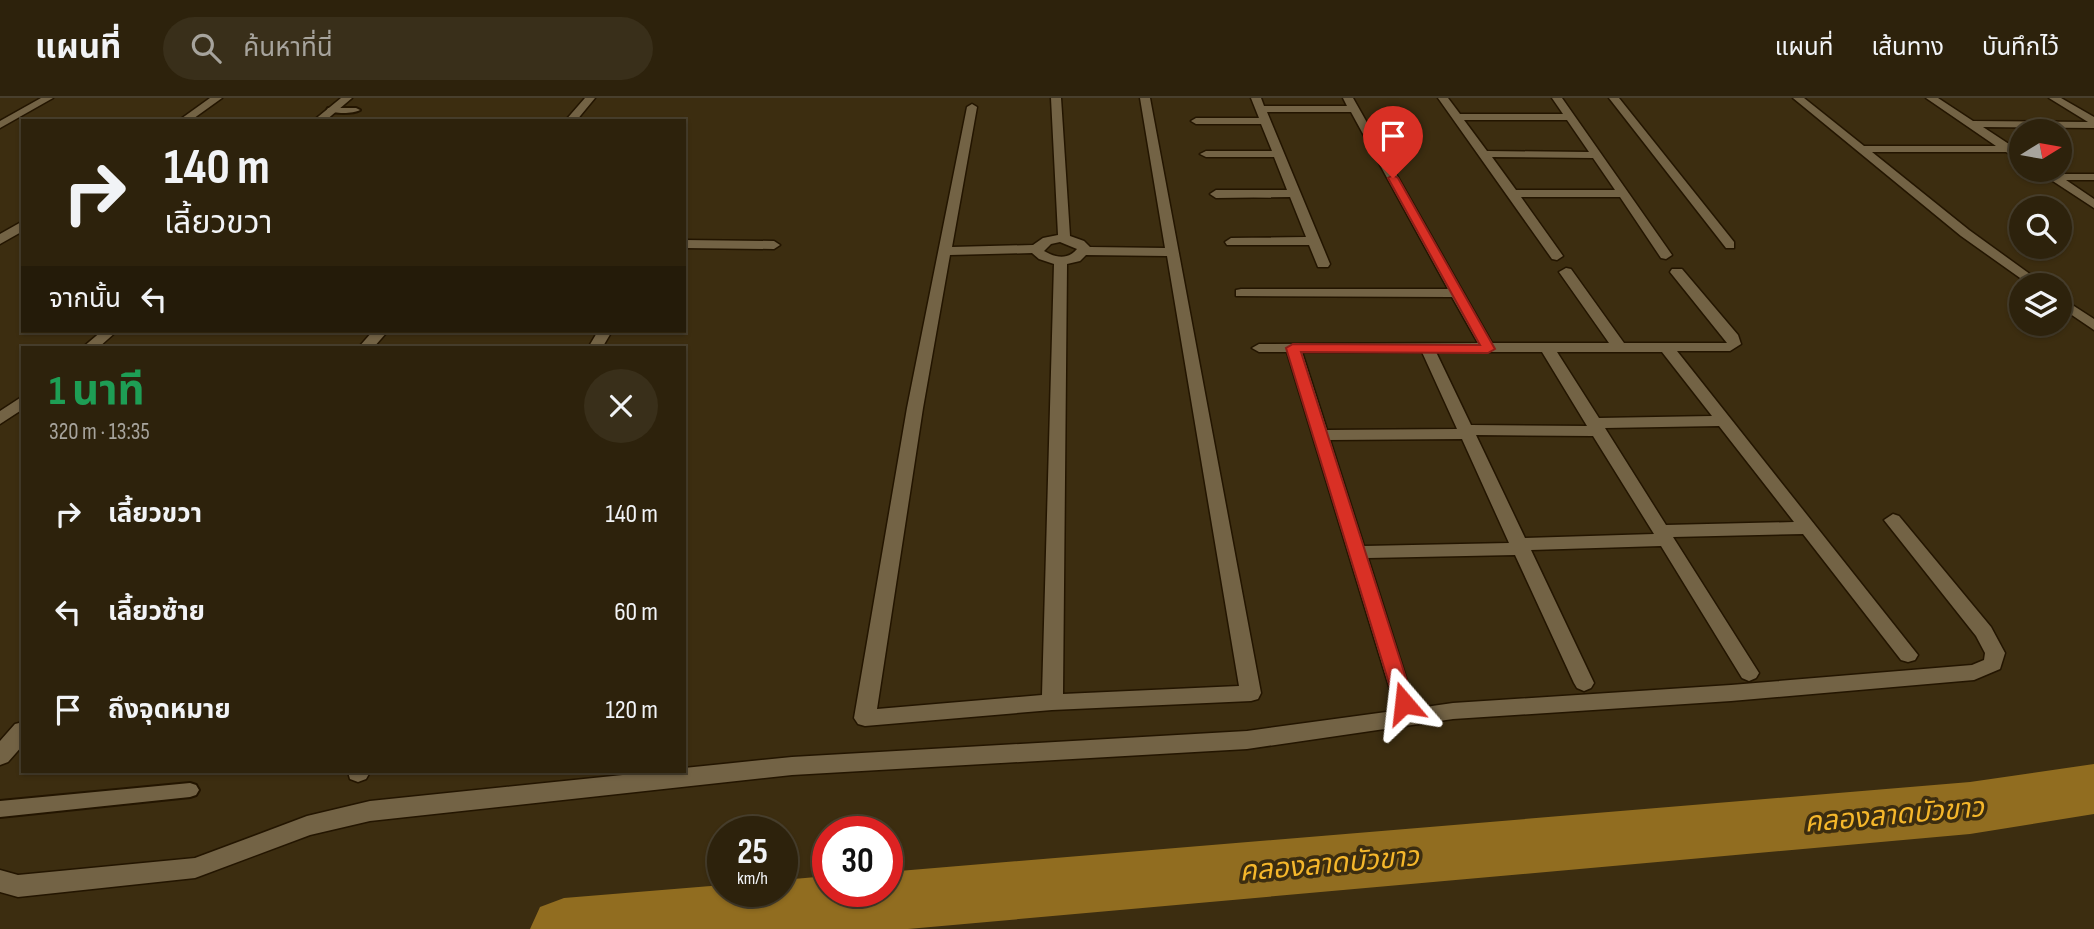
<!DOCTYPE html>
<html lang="th">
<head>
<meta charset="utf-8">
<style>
	body { margin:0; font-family:"Sofia Sans Condensed","Noto Sans Thai",sans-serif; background:#392f1a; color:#f1f3f6; height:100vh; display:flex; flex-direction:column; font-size:26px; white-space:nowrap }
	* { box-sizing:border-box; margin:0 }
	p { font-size:23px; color:#a7a49d }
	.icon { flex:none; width:38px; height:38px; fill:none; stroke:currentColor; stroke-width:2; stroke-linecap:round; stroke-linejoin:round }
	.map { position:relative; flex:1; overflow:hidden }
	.details { position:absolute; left:21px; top:248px; width:665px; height:427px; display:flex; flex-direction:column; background:#2d220c; border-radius:0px; box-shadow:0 2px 5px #0004,0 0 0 2px #483f2d }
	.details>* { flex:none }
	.guide { position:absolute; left:21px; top:21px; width:665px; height:214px; border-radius:0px; box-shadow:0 2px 5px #0004,0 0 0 2px #483f2d; background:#2d220c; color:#f1f3f6; overflow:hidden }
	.needle { width:46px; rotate:79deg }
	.fabs { position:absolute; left:2009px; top:21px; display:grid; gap:14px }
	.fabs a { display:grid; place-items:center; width:63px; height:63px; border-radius:50%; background:#2d220c; box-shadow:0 2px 5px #0004,0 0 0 2px #483f2d; font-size:35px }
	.speed { position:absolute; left:707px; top:718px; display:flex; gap:14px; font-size:35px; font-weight:700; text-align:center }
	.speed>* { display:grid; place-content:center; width:91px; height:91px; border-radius:50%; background:#2d220c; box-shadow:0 2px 5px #0004,0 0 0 2px #483f2d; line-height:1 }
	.speed small { font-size:18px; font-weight:400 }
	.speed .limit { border:10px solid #d22; background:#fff; color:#111 }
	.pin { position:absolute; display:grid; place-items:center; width:60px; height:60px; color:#fff; margin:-72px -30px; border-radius:50% 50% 50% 0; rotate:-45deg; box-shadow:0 0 7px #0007 }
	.pin .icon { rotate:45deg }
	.me { position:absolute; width:77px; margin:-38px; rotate:343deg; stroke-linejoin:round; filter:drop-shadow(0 0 5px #0008) }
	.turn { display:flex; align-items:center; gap:24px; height:147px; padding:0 28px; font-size:32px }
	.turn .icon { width:91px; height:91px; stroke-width:2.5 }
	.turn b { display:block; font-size:49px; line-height:60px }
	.then { display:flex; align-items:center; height:66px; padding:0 28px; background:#0003; gap:14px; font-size:26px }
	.round { display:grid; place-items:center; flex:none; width:74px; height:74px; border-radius:37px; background:#392f1a }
	.summary { display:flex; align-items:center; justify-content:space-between; height:119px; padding:0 28px }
	h1 { font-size:42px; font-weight:700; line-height:52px; color:#1e9e55 }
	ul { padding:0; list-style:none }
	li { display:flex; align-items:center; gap:21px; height:98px; padding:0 28px }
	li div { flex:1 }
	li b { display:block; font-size:26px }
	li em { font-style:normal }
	header { display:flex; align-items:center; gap:42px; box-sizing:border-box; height:98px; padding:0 35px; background:#2d220c; border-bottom:2px solid #483f2d }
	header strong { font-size:33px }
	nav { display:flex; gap:38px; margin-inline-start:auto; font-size:24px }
	.search { width:490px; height:63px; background:#392f1a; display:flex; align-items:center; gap:18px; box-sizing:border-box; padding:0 24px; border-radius:38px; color:#a7a49d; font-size:26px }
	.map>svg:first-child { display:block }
</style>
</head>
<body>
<header>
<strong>แผนที่</strong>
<div class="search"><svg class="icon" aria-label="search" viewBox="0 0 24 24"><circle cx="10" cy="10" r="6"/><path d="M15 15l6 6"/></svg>ค้นหาที่นี่</div>
<nav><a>แผนที่</a><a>เส้นทาง</a><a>บันทึกไว้</a></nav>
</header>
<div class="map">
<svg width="2094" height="831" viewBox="0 0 2094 831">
	<rect width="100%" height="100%" fill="#3c2d10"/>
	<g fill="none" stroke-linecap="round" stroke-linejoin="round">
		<path fill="#916d20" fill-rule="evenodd" d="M2094 666V716L1970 736 908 831H530L540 809 564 800 723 787V793H782V782L828 778V793H887V774L1970 684Z"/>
		<g stroke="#231500" stroke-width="4">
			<path id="lane" d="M328 10H356L360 12C353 16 334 16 327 12Z
				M190 685 196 687 199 692 196 697 190 699 0 719V703Z"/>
		</g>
		<g stroke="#231500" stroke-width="3">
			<path id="street" d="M41 0H53L0 30V23Z
				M210 0H222L190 23H178Z
				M341 0H352L325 23H313Z
				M585 0H595L576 23H565Z
				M1051 0H1061L1070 138 1084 143 1090 149 1165 150 1140 0H1150L1261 595 1258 601 1251 603 1052 612 865 628 858 626 854 620 907 310 967 9 972 6 977 9 952 149 1033 147 1043 140 1058 137ZM1060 144 1077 151C1068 162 1056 160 1044 153L1051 146ZM1032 155 1039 161 1054 166 1042 597 877 611 923 310 950 157ZM1086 157 1167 158 1239 588 1063 596 1067 166 1080 163Z
				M1251 0H1261L1264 8H1347L1343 0H1353L1492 245H1609L1559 174 1566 170 1571 171 1624 245H1727L1670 174 1672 171H1682L1738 237 1741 246 1730 253H1677L1918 557 1915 562 1908 564 1901 562 1803 436 1673 439 1759 575 1756 580 1749 583 1742 580 1661 448 1531 452 1594 585 1591 590 1584 593 1577 590 1574 585 1515 457 1368 460 1414 605 1411 611 1453 605 1731 587 1972 567 1984 562 1985 555 1976 538 1884 422 1893 416 1899 418 1991 529 2005 555 2000 571 1974 582 1731 603 1453 621 1247 651 792 677 370 723 310 737 195 780 18 799 0 794V772L18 777 195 760 307 718 370 703 652 674H684V670L792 659 1247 633 1401 612 1394 605 1287 254H1259L1252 250 1259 246 1478 245 1452 199 1236 198V192L1241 191H1448L1351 14H1267L1330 166 1328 169H1318L1309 147H1227L1225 144 1231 140 1306 139 1290 99 1216 100 1210 96 1216 92H1287L1274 59H1206L1200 56 1206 53H1272L1261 26H1196L1191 23 1196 20H1259ZM1302 254H1422L1457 331 1327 332ZM1436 254H1542L1587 328 1471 327ZM1557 254H1662L1712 318 1599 320ZM1719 328 1794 424 1666 427 1605 330ZM1476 337 1593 338 1654 436 1525 440ZM1462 341 1509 445 1364 448 1330 342Z
				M1438 0H1448L1460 16H1563L1552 0H1562L1672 157 1666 161 1661 160 1620 99H1521L1563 158 1557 162 1552 161ZM1464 22H1567L1589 54 1487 53ZM1492 59 1593 60 1615 92H1516Z
				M1609 0H1619L1734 144V150H1726Z
				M1793 0H1804L1864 48H1996L1926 0H1938L1973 23 2088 24 2049 0H2061L2094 19V30L1983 29 2021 54V62L2006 54H1872L1969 132 2045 187H2030L1961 138Z
				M2036 72H2049L2055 76H2094V82H2066L2094 101V110Z
				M23 123V133L0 146V136Z
				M684 142 774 143 780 147 774 151 684 150Z
				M2060 199 2094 221V232L2060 209Z
				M102 233H117L98 250H82Z
				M373 233H388L373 250H358Z
				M598 233H612L602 250H588Z
				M23 298V311L0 326V313Z
				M23 624V647L8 664 0 667V643L15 626Z
				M348 674H370L366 681 358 684 350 681Z"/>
		</g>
		<use href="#lane" fill="#736345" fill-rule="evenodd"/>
		<use href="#street" fill="#736345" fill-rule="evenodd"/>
	</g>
	<path fill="#d93025" stroke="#8d1f18" stroke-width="2" d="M1393 77 1398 80 1495 251 1488 255 1301 254 1414 605 1411 610 1404 612 1397 610 1395 605 1286 250 1293 246 1480 247 1388 80Z"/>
	<g text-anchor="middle" stroke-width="7" stroke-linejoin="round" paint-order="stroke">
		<g font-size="28" font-style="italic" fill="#f5b72b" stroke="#3c2d10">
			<text transform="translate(1894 716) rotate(-5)" y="10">คลองลาดบัวขาว</text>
			<text transform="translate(1329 765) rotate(-5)" y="10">คลองลาดบัวขาว</text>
		</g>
	</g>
</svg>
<div class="fabs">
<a><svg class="needle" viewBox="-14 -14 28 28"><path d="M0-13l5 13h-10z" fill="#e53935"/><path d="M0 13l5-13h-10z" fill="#a7a49d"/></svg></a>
<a><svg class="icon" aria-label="search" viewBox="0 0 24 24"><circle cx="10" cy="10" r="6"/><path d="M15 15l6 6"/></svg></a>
<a><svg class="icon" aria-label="layers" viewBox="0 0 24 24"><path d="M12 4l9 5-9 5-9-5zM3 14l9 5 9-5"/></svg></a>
</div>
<div class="speed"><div>25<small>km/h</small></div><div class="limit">30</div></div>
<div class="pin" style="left:1393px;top:80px;background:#d93025"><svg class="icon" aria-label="arrive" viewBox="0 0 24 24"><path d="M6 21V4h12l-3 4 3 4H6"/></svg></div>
<svg class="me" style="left:1404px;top:605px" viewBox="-20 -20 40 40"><path d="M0-17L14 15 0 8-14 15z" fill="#d93025" stroke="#fff" stroke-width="4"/></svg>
<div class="guide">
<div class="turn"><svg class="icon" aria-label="right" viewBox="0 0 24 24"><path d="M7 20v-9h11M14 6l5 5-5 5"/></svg><div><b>140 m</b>เลี้ยวขวา</div></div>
<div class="then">จากนั้น<svg class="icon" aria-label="left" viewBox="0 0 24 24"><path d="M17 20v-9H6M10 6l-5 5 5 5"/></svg></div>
</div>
<section class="details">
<div class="summary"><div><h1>1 นาที</h1><p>320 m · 13:35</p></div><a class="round"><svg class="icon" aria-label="close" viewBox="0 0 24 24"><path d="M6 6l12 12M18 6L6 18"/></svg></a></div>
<ul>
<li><svg class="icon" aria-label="right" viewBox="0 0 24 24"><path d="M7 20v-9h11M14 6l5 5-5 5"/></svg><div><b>เลี้ยวขวา</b></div><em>140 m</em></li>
<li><svg class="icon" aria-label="left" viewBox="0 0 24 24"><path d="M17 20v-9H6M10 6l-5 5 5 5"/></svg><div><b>เลี้ยวซ้าย</b></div><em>60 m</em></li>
<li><svg class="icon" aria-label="arrive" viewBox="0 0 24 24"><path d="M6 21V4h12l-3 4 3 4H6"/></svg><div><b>ถึงจุดหมาย</b></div><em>120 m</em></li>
</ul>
</section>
</div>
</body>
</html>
